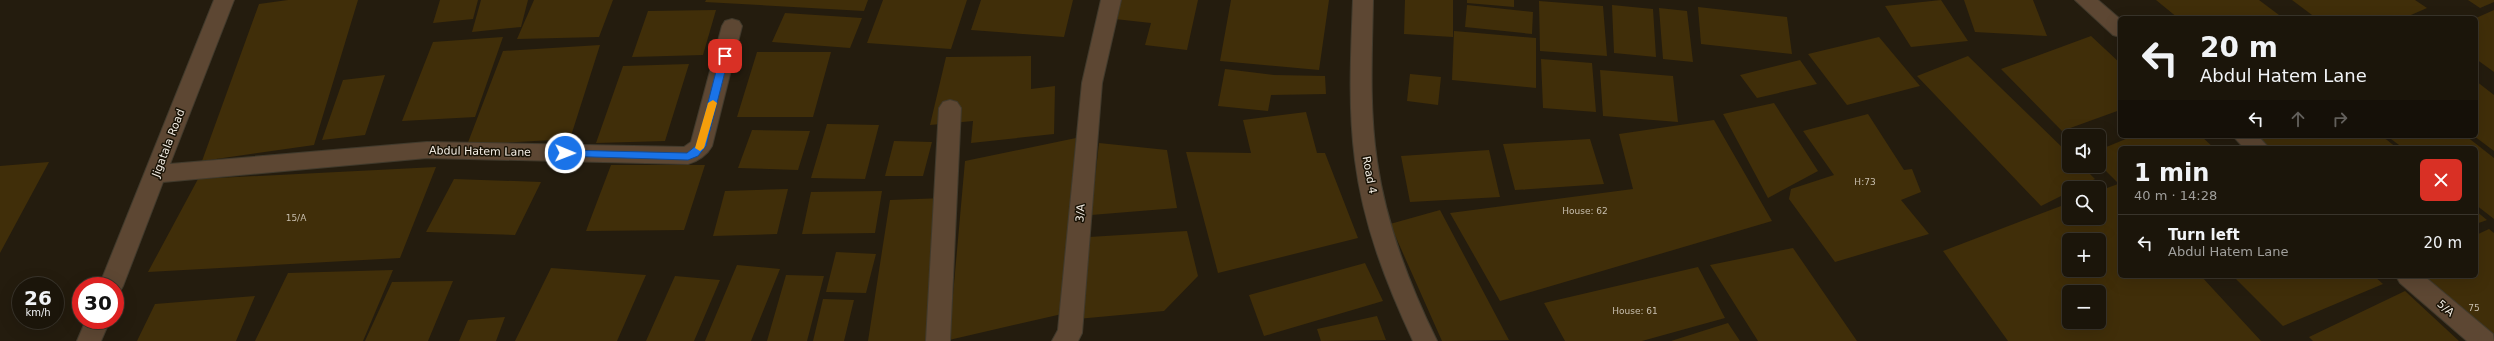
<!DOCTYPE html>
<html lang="en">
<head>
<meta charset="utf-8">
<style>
	body { margin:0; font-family:"DejaVu Sans",sans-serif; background:#241e13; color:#f1f3f6; height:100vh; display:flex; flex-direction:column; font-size:15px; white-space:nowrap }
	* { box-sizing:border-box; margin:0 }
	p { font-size:13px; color:#a09f9c }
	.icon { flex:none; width:22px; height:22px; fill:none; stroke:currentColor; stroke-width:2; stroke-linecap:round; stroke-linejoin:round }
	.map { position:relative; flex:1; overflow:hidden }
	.panel { position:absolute; left:2118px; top:146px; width:360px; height:132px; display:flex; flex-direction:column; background:#1b150a; border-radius:6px; box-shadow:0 4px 16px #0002,0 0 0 1px #39342b }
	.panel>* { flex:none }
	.banner { position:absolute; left:2118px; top:16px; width:360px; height:122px; border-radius:6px; box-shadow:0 4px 16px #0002,0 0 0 1px #39342b; background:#1b150a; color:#f1f3f6; overflow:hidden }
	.buttons { position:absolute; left:2062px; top:129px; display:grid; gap:8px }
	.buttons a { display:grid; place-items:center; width:44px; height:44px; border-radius:6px; background:#1b150a; box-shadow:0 4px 16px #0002,0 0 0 1px #39342b; font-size:20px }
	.speed { position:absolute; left:12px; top:277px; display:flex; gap:8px; font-size:20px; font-weight:700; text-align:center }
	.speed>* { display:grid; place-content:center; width:52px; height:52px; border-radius:50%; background:#1b150a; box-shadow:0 4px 16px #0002,0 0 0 1px #39342b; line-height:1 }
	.speed small { font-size:10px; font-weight:400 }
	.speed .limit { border:6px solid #d22; background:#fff; color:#111 }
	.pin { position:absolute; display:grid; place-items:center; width:34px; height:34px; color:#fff; margin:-17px; border-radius:8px; box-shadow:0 2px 6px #0006 }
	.me { position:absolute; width:44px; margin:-22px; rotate:91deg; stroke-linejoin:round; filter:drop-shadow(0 0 3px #0008) }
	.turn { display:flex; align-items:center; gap:14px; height:84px; padding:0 16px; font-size:18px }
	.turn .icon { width:52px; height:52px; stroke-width:2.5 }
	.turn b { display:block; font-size:28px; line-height:34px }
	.lanes { display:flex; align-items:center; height:38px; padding:0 16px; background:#0003; justify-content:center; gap:20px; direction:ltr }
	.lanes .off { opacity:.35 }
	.round { display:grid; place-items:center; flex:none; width:42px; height:42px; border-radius:6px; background:#241e13 }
	.summary { display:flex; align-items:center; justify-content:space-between; height:68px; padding:0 16px }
	h1 { font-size:24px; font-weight:600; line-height:30px }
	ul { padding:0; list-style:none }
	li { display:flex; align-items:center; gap:12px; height:56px; padding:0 16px; border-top:1px solid #39342b }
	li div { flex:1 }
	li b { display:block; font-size:15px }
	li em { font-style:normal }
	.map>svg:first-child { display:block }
</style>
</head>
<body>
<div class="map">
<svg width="2494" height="341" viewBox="0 0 2494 341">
	<rect width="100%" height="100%" fill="#241c0e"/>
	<path fill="#402e09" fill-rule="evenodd" d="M288 0H358L314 145 202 161 259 4Z
		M440 0H478L473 19 433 23Z
		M481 0H528L521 27 472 32Z
		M534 0H613L599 37 517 39Z
		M706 0H868L864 11 705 2Z
		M883 0H967L951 49 867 43Z
		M981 0H1073L1064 37 971 30Z
		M1120 0H1198L1187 50 1145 45 1151 23 1115 19Z
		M1231 0H1329L1319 70 1220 61Z
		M1405 0H1453V37L1404 34Z
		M1467 0H1514V7L1467 3Z
		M1941 0 1968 41 1911 47 1885 6Z
		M1964 0H2033L2047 36 1975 32Z
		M2156 0H2259L2283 18H2178Z
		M2292 0H2415L2427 8 2404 18H2316Z
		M2468 0H2494V2L2480 8Z
		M1539 1 1603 6 1607 56 1540 51Z
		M1467 5 1533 12 1532 34 1465 27Z
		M1612 5 1653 9 1656 57 1614 53Z
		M1698 7 1787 17 1792 54 1701 44Z
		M1659 8 1687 11 1693 62 1663 59Z
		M716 10 703 55 632 57 648 11Z
		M2494 10V72L2476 59V18Z
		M785 13 862 18 850 48 772 42Z
		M1454 31 1536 38V88L1452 80Z
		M2091 36 2120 63V110L2062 131 2001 69Z
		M503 37 475 117 402 121 433 42Z
		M1879 37 1920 86 1847 105 1808 54Z
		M600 45 570 139 467 145 503 51Z
		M757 52H831L813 117H737Z
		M1031 56V89L1055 86 1054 134 971 143 973 121 930 125 946 57Z
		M1968 56 2069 154V166H2082L2095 179 2077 188H2069V192L2041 206 1917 76Z
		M1541 59 1592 63 1596 112 1543 108Z
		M1800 60 1817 84 1757 98 1740 75Z
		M689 64 665 141 596 143 623 66Z
		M1225 69 1274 75 1325 76 1326 94 1271 95 1268 111 1218 106Z
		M1600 70 1673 76 1678 122 1603 116Z
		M1410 74 1441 77 1438 105 1407 101Z
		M385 75 365 135 322 140 343 80Z
		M2476 81 2494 95V151L2474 136Z
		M1774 103 1818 171 1768 198 1723 114Z
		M1306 112 1317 153H1325L1358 238 1218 273 1186 152 1251 153 1243 120Z
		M1868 114 1904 170 1912 169 1921 192 1901 200 1929 234 1835 262 1789 199 1791 189 1834 175 1803 131Z
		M1714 120 1772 221 1500 301 1450 213 1633 189 1619 134Z
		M827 124 879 125 865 179 811 178Z
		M752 130 810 131 798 170 738 168Z
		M2133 136H2201L2214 148H2120V185L2099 164V150Z
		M2255 136H2382L2397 148H2269Z
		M2387 136H2466L2494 158V219L2476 205V148H2403Z
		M1076 138 1062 314 949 340 965 161Z
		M1590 139 1604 184 1515 190 1503 144Z
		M894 141 932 142 923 176H885Z
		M1099 143 1167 150 1177 208 1091 215Z
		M1489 150 1500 197 1410 202 1401 156Z
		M49 162 0 253V166Z
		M611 165H705L684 230 586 231Z
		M436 167 400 258 148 272 198 179Z
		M454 179 541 182 515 235 426 232Z
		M2118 184 2120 187V276H2201L2261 341H2008L1943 251 2069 203V218H2099V191ZM2069 240H2099V270H2069ZM2069 292H2099V322H2069Z
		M788 189 777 234 713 236 725 191Z
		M882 191 875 233 802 234 811 192Z
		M945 198 927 341H868L890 200Z
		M1440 210 1509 340 1442 341 1390 224Z
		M2476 211 2487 220 2476 224Z
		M2489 229 2494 233V341H2491L2417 276H2476V235Z
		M1187 231 1198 276 1164 311 1077 319 1089 237Z
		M1793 248 1857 341H1758L1710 265Z
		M836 252 876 254 866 293 826 292Z
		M1365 263 1383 301 1264 336 1249 295Z
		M737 265 780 269 751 341H705Z
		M1698 267 1725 318 1642 341H1565L1544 303Z
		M551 268 646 275 617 341H515Z
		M393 270 363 341H255L288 273Z
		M786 275 824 276 807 341H767Z
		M675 276 720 280 694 341H646Z
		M2233 276H2374L2383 284 2283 326Z
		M453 281 428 341H365L392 282Z
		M2405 291 2459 341H2313L2309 337Z
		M255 296 236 341H137L155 304Z
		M823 299 854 300 844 341H813Z
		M1377 316 1386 340 1321 341 1317 329Z
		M505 317 496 341H459L468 320Z
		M1728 323 1740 341H1671Z"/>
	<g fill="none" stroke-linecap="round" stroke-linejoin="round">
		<g stroke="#413a2c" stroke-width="2">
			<path id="minor" d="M214 0H234L170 164 427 142 684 147 691 142 722 26 725 21 732 19 739 21 742 26 712 146C707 155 698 161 688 164L427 158 163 182 123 286 119 293 115 294V286H99Z
				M1101 0H1121L1102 83 1082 333 1078 341H1052L1058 330 1082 83Z
				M1353 0H1373C1372 53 1369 108 1377 161 1386 224 1409 284 1437 341H1413C1386 283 1363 224 1355 160 1348 107 1351 53 1353 0Z
				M2075 0H2098L2120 19V37L2113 35Z
				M950 100 957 102 961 108 950 341H926L939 108 943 102Z
				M2233 136H2258L2269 148H2244Z
				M2396 276H2424L2493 334 2494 341H2467L2400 283Z
				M86 320H110L101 341H77Z"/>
		</g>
		<use href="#minor" fill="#5d4733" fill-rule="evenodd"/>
	</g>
	<path fill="#1a73e8" stroke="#114b97" d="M725 53 729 56 706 146 698 156 688 160 562 156 561 153 565 150 687 153 697 145 720 56Z"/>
	<path fill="#f59e0b" d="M713 100 717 103 704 148 700 151 695 148 708 103Z"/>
	<g text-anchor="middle" stroke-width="3" stroke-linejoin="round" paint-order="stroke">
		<g font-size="9" fill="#c8bfaf">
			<text x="1865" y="185">H:73</text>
			<text x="1585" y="214">House: 62</text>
			<text x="296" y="221">15/A</text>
			<text x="2474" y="311">75</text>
			<text x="1635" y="314">House: 61</text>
		</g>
		<g font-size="11" fill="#f5efe6" stroke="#1a1306">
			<text transform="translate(168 143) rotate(-69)" y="4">Jigatala Road</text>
			<text transform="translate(480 151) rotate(1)" y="4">Abdul Hatem Lane</text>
			<text transform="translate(1370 175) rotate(79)" y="4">Road 4</text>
			<text transform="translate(1080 213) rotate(-85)" y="4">3/A</text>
			<text transform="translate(2446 308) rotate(41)" y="4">5/A</text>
		</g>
	</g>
</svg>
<div class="buttons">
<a><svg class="icon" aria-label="sound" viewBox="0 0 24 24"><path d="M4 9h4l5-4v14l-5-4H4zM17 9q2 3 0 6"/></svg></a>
<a><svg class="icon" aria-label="search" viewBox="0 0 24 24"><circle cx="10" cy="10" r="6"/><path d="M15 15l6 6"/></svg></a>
<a>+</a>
<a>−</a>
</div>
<div class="speed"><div>26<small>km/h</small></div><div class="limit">30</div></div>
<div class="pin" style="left:725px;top:56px;background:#d93025"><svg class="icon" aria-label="arrive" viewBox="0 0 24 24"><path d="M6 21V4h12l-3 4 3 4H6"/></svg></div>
<svg class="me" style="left:565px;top:153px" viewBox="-20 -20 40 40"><circle r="17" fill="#1a73e8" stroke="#fff" stroke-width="3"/><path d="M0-11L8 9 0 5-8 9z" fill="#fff"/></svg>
<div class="banner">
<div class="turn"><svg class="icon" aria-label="left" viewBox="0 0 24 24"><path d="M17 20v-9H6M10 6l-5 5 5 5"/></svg><div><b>20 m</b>Abdul Hatem Lane</div></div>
<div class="lanes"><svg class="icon" aria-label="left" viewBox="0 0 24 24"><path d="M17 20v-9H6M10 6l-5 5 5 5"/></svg><svg class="icon off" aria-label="ahead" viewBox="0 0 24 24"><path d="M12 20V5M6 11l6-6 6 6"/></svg><svg class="icon off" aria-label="right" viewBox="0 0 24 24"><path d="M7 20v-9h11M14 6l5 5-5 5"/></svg></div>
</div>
<section class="panel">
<div class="summary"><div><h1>1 min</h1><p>40 m · 14:28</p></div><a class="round" style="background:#d93025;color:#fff"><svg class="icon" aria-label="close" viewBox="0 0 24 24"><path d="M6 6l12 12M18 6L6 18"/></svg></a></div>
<ul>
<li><svg class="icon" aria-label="left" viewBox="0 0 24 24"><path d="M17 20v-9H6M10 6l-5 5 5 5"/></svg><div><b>Turn left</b><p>Abdul Hatem Lane</p></div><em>20 m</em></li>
</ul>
</section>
</div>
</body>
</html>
